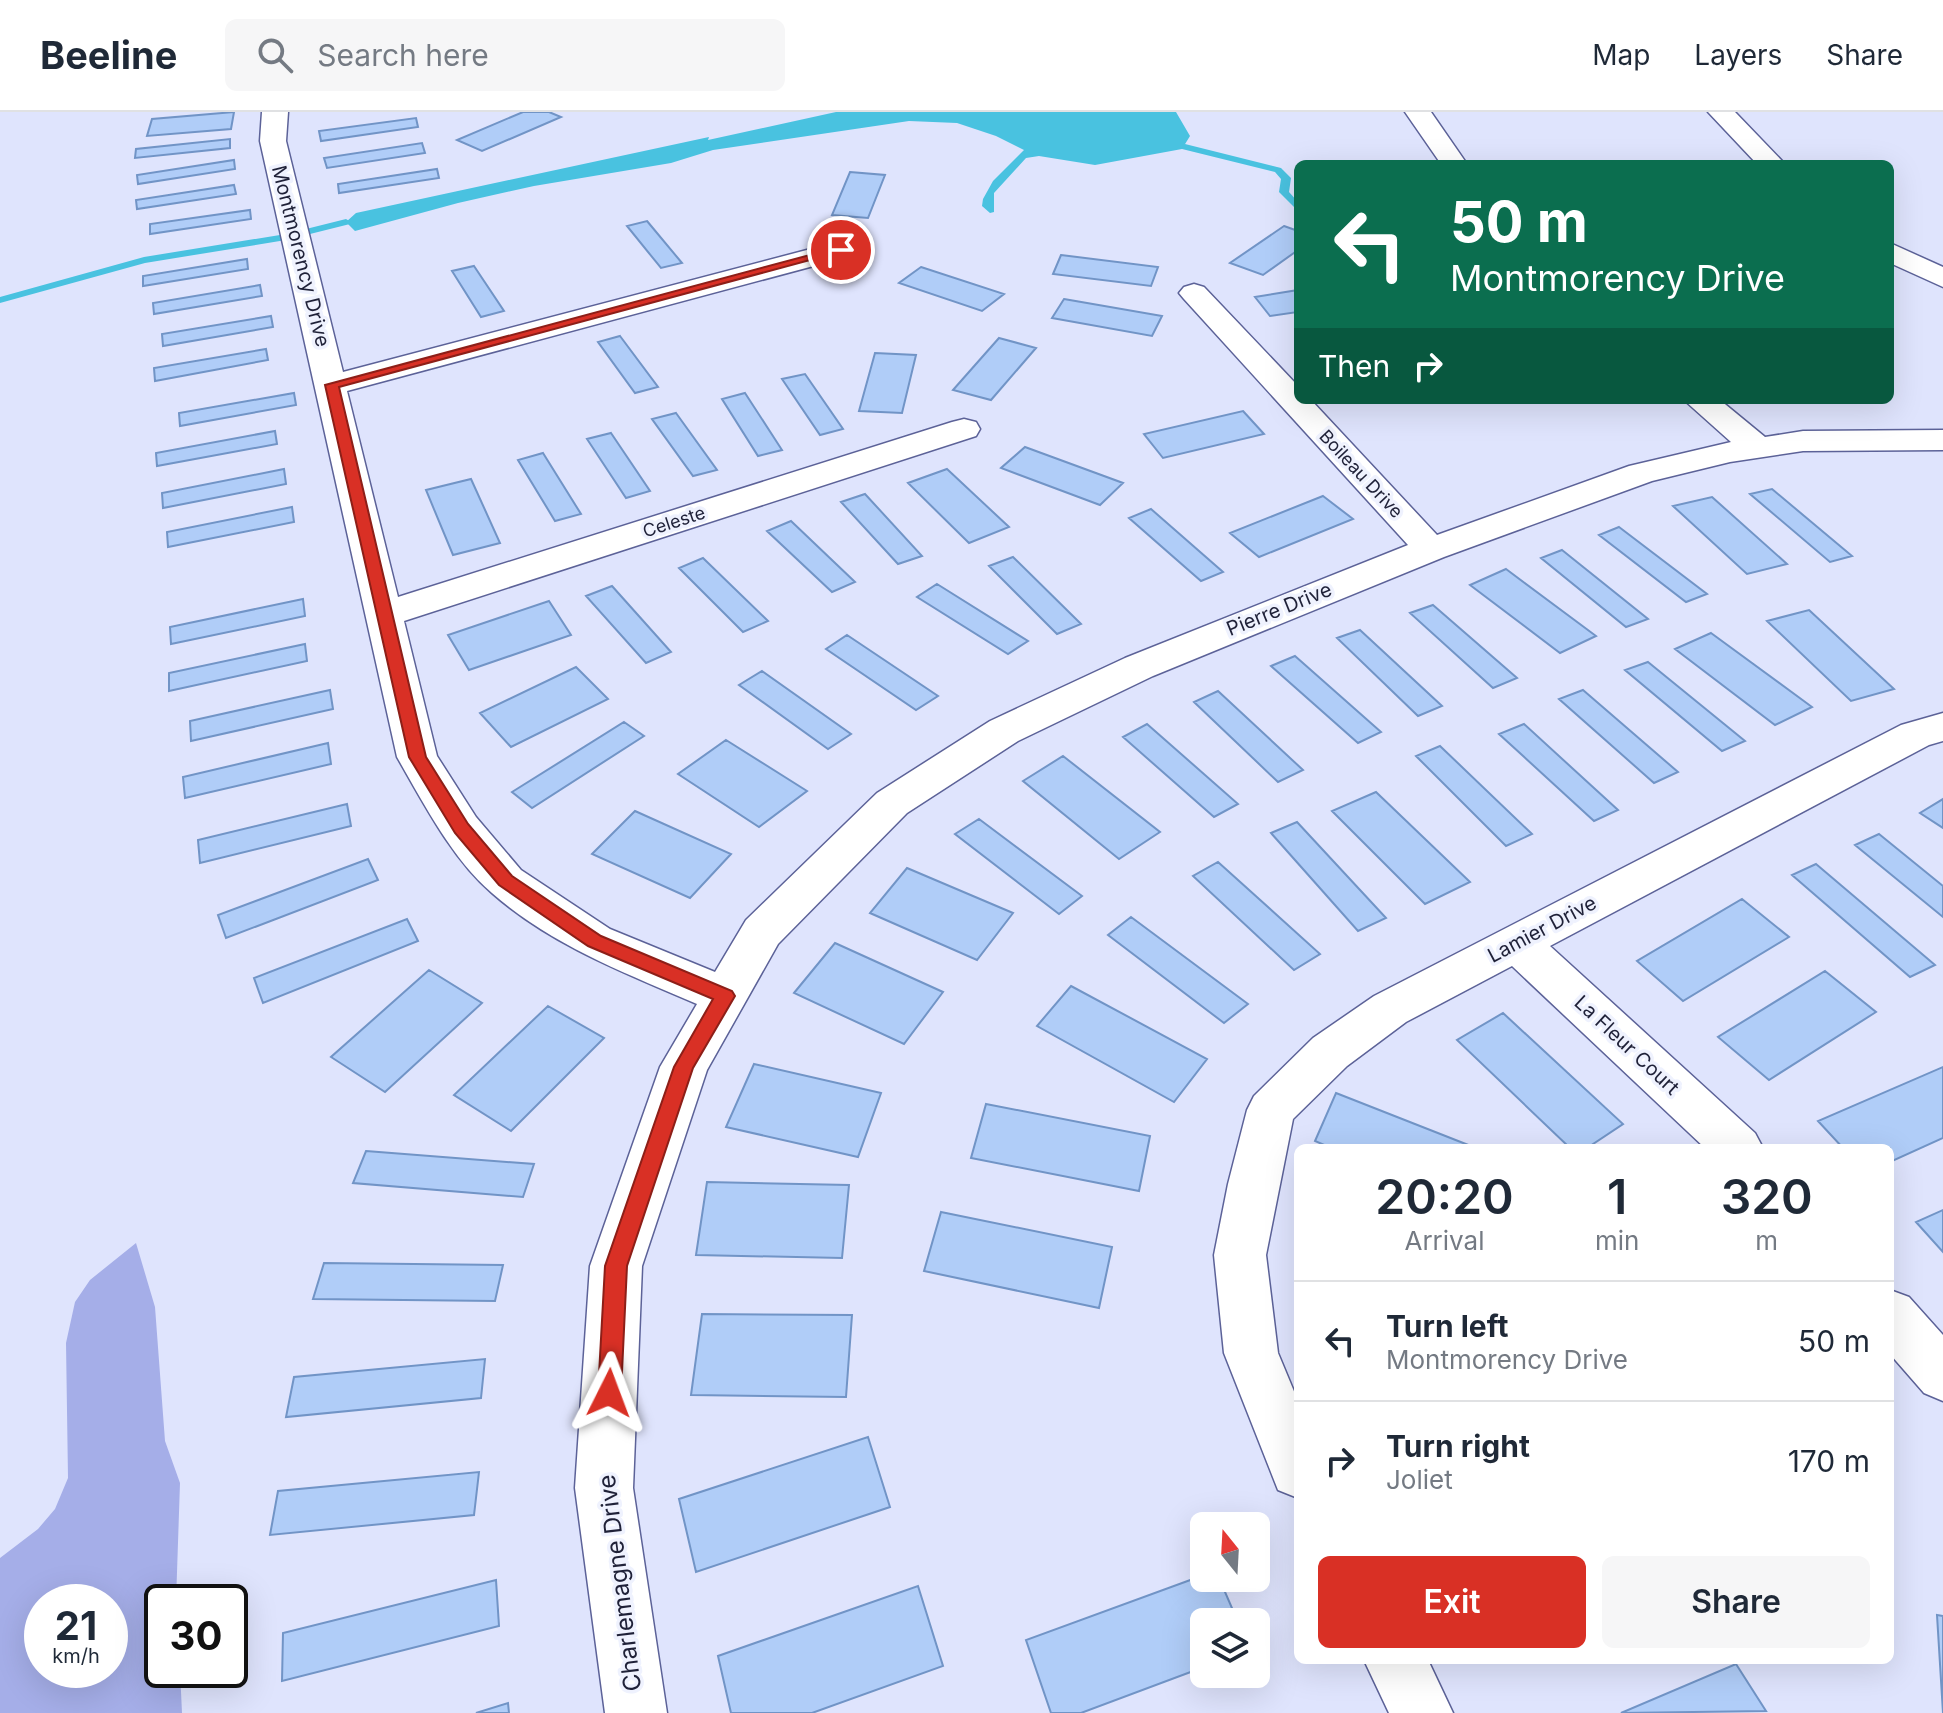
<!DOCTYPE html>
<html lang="en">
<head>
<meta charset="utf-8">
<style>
	body { margin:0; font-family:Inter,sans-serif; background:#f6f6f7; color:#1f2937; height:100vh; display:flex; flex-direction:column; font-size:30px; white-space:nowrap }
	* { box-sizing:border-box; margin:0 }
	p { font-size:26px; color:#747a83 }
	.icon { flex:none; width:44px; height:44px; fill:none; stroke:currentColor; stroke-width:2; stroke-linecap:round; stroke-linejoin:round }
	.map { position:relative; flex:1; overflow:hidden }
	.sheet { position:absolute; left:1294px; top:1032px; width:600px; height:520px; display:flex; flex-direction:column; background:#fff; border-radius:12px; box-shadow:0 8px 32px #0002 }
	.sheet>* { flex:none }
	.top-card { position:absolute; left:1294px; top:48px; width:600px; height:244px; border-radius:12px; box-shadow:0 8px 32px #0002; background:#0b6e4f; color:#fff; overflow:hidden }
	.needle { width:52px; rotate:342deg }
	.tools { position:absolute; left:1190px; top:1400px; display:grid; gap:16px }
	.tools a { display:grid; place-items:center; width:80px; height:80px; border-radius:12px; background:#fff; box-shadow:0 8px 32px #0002; font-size:40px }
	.speed { position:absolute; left:24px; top:1472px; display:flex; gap:16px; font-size:40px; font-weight:700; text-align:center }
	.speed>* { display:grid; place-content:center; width:104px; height:104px; border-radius:50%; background:#fff; box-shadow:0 8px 32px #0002; line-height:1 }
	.speed small { font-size:20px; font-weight:400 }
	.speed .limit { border:4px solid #111; border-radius:12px; background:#fff; color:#111 }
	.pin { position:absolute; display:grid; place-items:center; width:68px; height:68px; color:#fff; margin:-34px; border:4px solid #fff; border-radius:50%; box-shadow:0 2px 8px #0007 }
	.me { position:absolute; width:88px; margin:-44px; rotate:3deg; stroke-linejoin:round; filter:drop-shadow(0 0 6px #0008) }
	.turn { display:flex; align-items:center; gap:28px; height:168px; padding:0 24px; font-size:36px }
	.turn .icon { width:104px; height:104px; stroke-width:2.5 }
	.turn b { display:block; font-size:56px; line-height:68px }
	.then { display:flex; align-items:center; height:76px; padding:0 24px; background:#0003; gap:16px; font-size:30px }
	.eta { display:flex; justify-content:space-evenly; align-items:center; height:136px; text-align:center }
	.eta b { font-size:48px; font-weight:600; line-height:56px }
	.cta { display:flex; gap:16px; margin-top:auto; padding:16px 24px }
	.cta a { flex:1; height:92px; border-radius:12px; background:#d93025; color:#fff; font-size:32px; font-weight:600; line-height:92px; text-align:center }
	.cta a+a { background:#f6f6f7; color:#1f2937 }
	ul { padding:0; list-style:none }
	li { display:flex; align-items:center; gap:24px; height:120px; padding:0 24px; border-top:2px solid #e0e1e3 }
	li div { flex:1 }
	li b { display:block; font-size:30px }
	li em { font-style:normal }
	header { display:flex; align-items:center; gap:48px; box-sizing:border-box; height:112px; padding:0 40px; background:#fff; border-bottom:2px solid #e0e1e3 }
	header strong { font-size:38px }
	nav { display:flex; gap:44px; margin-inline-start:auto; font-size:28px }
	.search { width:560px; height:72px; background:#f6f6f7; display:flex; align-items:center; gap:20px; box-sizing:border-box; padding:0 28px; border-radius:12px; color:#747a83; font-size:30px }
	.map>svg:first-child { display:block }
</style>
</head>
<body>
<header>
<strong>Beeline</strong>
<div class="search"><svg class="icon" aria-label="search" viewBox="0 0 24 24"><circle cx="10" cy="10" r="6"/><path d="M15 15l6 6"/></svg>Search here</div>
<nav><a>Map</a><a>Layers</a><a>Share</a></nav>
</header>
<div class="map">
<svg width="1943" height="1601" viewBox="0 0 1943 1601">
	<rect width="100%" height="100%" fill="#dfe4fd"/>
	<path fill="#a5aee8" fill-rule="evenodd" d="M136 1131 155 1195 165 1329 180 1371 176 1490H162V1558H180L182 1601H0V1446L38 1417 55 1397 68 1366 66 1231 75 1190 90 1168ZM42 1490H110V1558H42Z"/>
	<path fill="#49c2e0" d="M836 0H1176L1190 24 1182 37 1095 53 1039 44 1026 46 994 81V100L990 101 982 94 983 87 993 69 1024 38 996 24 957 11 909 9 713 38 671 51 534 74 458 91 355 119 346 110 356 101 709 25 708 28Z"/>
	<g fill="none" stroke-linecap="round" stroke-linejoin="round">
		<path fill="#49c2e0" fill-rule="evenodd" d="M1185 32 1281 56 1291 66 1289 80 1298 90V99L1279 80 1281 67 1275 60 1182 37V33Z
			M346 107 351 110 350 112 286 128 145 151 0 191V185L144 145 286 122Z"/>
	</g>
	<path fill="#b0cdf8" stroke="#7194c6" stroke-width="2" d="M234 0 231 17 147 24 152 7Z
		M523 0H549L561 5 482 39 457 28Z
		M416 6 418 15 321 29 319 19Z
		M230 27V36L135 46 136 37Z
		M422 31 425 41 327 56 324 46Z
		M234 48 235 57 138 72 137 63Z
		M437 57 439 66 339 81 338 72Z
		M850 60 885 63 868 106 832 103Z
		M234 73 236 82 137 97 136 88Z
		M250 98 251 107 150 122V112Z
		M647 109 682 151 661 156 627 114Z
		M1284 114 1298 119V138L1263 163 1230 151Z
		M1061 143 1158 155 1151 174 1053 162Z
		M247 147 248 157 143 174V164Z
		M474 154 504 199 481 205 452 159Z
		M921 155 1004 182 982 199 899 171Z
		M260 173 262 184 154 202 153 191Z
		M1298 178V200L1270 204 1255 185Z
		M1064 187 1162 204 1152 224 1052 206Z
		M271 204 273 215 163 234 162 222Z
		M620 224 658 275 635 281 598 230Z
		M999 226 1036 236 991 288 953 278Z
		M266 237 268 248 155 269 154 256Z
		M875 241 916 243 902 301 859 299Z
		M805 262 843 317 820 323 782 267Z
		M294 281 296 293 180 314 179 301Z
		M745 281 782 338 758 344 722 287Z
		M1243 299 1264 322 1163 346 1144 322Z
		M676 301 717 358 693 364 652 307Z
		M275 319 277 332 157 354 156 341Z
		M611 321 650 379 626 386 587 327Z
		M1025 335 1123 371 1100 393 1001 356Z
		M543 341 581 402 555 409 518 348Z
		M284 357 286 372 163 396 162 381Z
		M947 357 1009 415 969 431 908 371Z
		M471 367 500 431 453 443 426 378Z
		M1772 377 1852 444 1830 450 1750 382Z
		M865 382 922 444 898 452 841 390Z
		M1323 384 1353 407 1259 445 1230 421Z
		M1712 385 1787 452 1747 462 1673 394Z
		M292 395 294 410 168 435 167 420Z
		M1151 397 1223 460 1201 469 1129 406Z
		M791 409 855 470 832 480 767 419Z
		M1619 415 1707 482 1686 490 1599 423Z
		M1562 438 1648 507 1626 515 1541 446Z
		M1013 445 1081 512 1057 522 989 454Z
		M703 446 768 509 743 520 679 456Z
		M1506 457 1596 524 1560 541 1470 473Z
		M937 472 1028 529 1008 542 917 485Z
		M612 474 671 540 646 551 586 484Z
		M303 487 305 504 171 532 170 515Z
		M549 489 571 523 469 558 448 523Z
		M1433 493 1517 566 1493 576 1410 501Z
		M1809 498 1894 577 1851 589 1767 509Z
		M1360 518 1442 594 1418 604 1337 526Z
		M1711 521 1812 595 1775 613 1675 537Z
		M847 523 938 584 916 598 826 537Z
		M305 532 307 549 169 579V561Z
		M1295 544 1381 620 1358 631 1271 554Z
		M1648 550 1745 629 1722 639 1625 558Z
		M576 555 608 587 511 635 480 601Z
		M762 559 851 622 828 637 739 573Z
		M330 578 333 597 191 629 190 609Z
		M1583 578 1678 660 1654 671 1559 587Z
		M1218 579 1303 658 1278 670 1194 590Z
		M624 610 644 624 532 696 512 680Z
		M1147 612 1238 692 1214 705 1123 625Z
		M1524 612 1618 698 1594 709 1499 622Z
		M726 628 807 679 759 715 678 662Z
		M328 631 331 652 185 686 183 665Z
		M1440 634 1532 722 1506 734 1416 644Z
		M1063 644 1160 720 1119 747 1023 669Z
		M1376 680 1470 770 1425 792 1332 699Z
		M1943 687V716L1920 701Z
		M347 692 351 714 200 751 198 728Z
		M635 699 731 742 690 786 592 742Z
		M979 707 1082 784 1059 802 955 722Z
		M1297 710 1386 806 1358 819 1271 721Z
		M1879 722 1943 774V805L1855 733Z
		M368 747 378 768 226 826 218 803Z
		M1218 750 1320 842 1294 858 1193 764Z
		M1816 752 1935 853 1910 865 1792 763Z
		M907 756 1013 801 977 848 870 801Z
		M1742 787 1789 825 1683 889 1637 849Z
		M1131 805 1248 892 1224 911 1108 823Z
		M407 807 418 829 263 891 254 866Z
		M835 831 943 880 904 932 794 881Z
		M429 858 482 891 385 980 331 945Z
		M1825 859 1876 900 1769 968 1718 925Z
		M1071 874 1207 947 1174 990 1037 914Z
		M548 894 604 926 511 1019 454 983Z
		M1503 901 1623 1012 1587 1036H1570L1457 928Z
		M754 952 881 981 858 1045 726 1015Z
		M1943 955V1026L1890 1050V1036H1843L1818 1009Z
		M1336 981 1476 1036H1331L1315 1029Z
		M986 992 1150 1024 1139 1079 971 1046Z
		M366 1039 534 1052 523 1085 353 1071Z
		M707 1070 849 1073 842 1146 696 1143Z
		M1943 1098V1140L1916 1110Z
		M941 1100 1112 1135 1099 1196 924 1159Z
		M324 1151 503 1153 495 1189 313 1187Z
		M702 1202 852 1203 846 1285 691 1283Z
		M485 1247 481 1286 286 1305 294 1265Z
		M868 1325 890 1395 696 1460 679 1387Z
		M479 1360 474 1403 270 1423 278 1379Z
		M1204 1463V1466H1219L1238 1510H1204V1555L1081 1601H1051L1026 1528Z
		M496 1468 499 1514 282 1569 283 1521Z
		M918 1474 943 1554 812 1601H731L718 1544Z
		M1937 1503 1943 1504V1601Z
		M1736 1552 1766 1599 1621 1601Z
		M508 1591 509 1601H476Z"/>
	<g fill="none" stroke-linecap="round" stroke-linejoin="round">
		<g stroke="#5c6298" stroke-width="3">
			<path id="minor" d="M262 0H288L286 29 343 260 841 129 851 132 855 138 851 144 347 279 398 485 952 310 964 307 976 310 980 317 976 324 404 509 437 644 476 705 521 758 610 817 715 860 746 808 877 681 990 609 1125 546 1408 433 1184 187 1179 181 1184 175 1194 172 1204 175 1298 274V288H1311L1437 423 1629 354 1731 330 1684 288H1720L1765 325 1803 319 1943 318V338L1803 339 1730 350 1652 369 1444 445 1153 564 1018 629 907 701 778 832 707 958 642 1154 633 1376 667 1601H605L575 1376 590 1154 660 955 697 892C625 861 551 833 492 781 452 747 423 690 397 645L260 29Z
				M1405 0H1431L1467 52H1441Z
				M1708 0H1735L1785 52H1757Z
				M1890 131 1943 155V175L1890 151Z
				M1943 601V629L1929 633 1550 834 1755 1021 1763 1036H1705L1512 854 1406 910 1347 954 1293 1007 1266 1143 1278 1241 1298 1289V1386L1278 1378 1224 1241 1214 1143 1228 1072 1247 998 1254 984 1313 926 1374 884 1901 613Z
				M1890 1178 1909 1185 1943 1223V1289L1924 1281 1890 1242Z
				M1364 1548H1428L1453 1601H1389Z"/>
		</g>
		<use href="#minor" fill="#fff" fill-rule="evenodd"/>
	</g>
	<path fill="#d93025" stroke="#8d1f18" stroke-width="2" d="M836 136 847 138 339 275 426 645 468 712 512 764 601 824 732 879 735 884 693 956 627 1154 621 1281 617 1289 609 1292 601 1289 598 1281 605 1154 674 955 713 887 588 834 499 773 455 721 409 645 325 273Z"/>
	<g text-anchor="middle" stroke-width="7" stroke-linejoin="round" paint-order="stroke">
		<g font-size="18" fill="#1f2138" stroke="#eff2fe">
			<text transform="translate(1361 362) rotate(47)" y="6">Boileau Drive</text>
			<text transform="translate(674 410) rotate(-18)" y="6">Celeste</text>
		</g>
		<g font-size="20" fill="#1f2138" stroke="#eff2fe">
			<text transform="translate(301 144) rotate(76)" y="7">Montmorency Drive</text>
			<text transform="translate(1279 497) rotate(-22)" y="7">Pierre Drive</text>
			<text transform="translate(1542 817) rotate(-28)" y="7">Lamier Drive</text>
			<text transform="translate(1627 933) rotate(43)" y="7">La Fleur Court</text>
		</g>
		<g font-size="24" fill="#1f2138" stroke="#eff2fe">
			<text transform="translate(620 1471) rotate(-97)" y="8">Charlemagne Drive</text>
		</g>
	</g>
</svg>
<div class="tools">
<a><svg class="needle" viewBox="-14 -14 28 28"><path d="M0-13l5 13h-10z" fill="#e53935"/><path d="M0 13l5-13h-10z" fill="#747a83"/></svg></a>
<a><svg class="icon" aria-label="layers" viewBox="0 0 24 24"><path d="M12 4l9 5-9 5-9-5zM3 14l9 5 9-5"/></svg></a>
</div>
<div class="speed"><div>21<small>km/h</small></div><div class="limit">30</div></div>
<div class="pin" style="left:841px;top:138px;background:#d93025"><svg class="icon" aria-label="arrive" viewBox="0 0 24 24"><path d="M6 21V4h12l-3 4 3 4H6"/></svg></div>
<svg class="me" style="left:609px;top:1281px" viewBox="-20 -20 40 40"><path d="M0-17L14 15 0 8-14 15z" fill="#d93025" stroke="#fff" stroke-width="4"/></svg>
<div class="top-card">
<div class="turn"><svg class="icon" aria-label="left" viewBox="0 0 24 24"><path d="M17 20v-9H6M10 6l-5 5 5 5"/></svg><div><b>50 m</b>Montmorency Drive</div></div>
<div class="then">Then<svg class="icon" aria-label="right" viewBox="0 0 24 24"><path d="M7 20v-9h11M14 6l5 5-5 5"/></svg></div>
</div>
<section class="sheet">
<div class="eta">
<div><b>20:20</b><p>Arrival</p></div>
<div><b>1</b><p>min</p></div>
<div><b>320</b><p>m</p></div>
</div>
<ul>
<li><svg class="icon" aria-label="left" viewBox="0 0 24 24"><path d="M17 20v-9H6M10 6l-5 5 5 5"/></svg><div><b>Turn left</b><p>Montmorency Drive</p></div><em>50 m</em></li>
<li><svg class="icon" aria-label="right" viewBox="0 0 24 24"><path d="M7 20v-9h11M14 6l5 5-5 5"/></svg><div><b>Turn right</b><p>Joliet</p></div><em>170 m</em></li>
</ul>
<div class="cta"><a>Exit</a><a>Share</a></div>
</section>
</div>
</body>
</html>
